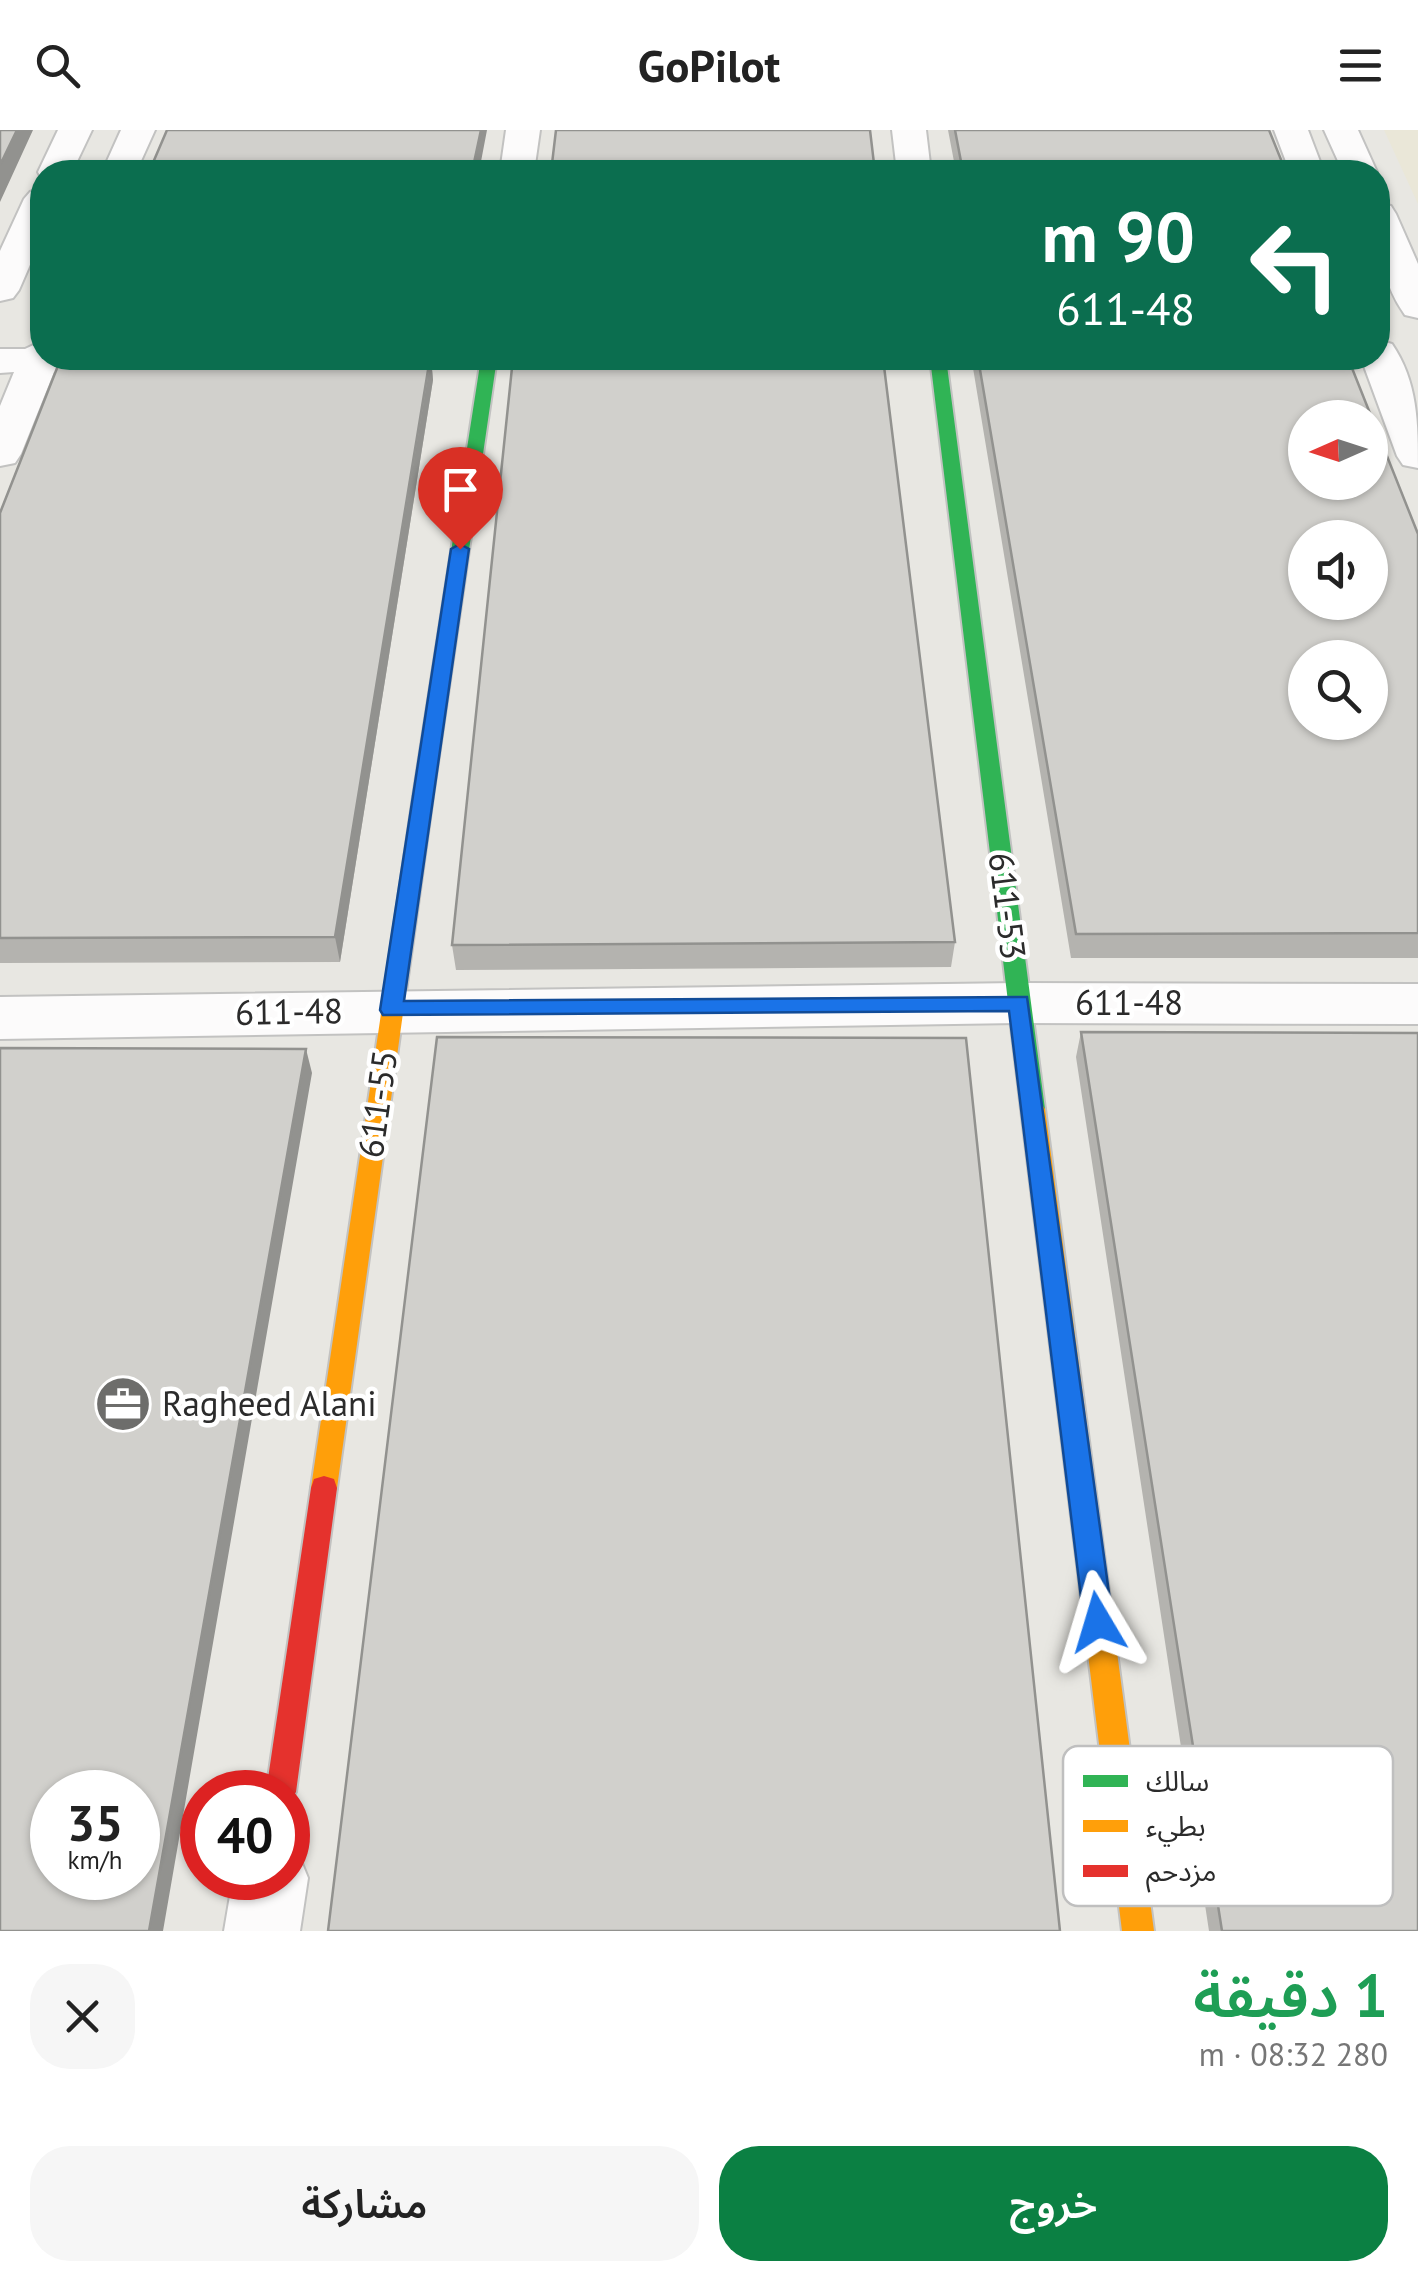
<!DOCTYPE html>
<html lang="ar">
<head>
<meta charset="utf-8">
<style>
	body { margin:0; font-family:"PT Sans","Noto Sans Arabic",sans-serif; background:#f6f6f6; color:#222; direction:rtl; height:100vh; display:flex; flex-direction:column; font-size:38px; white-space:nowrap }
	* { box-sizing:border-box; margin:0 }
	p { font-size:32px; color:#767676 }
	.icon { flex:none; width:55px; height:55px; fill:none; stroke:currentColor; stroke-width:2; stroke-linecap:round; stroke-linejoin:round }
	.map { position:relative; height:1801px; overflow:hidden; direction:ltr }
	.details { display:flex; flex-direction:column; background:#fff; flex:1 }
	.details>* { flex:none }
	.top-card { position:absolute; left:30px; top:30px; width:1360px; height:210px; border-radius:40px; box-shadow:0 2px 8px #0004; direction:rtl; background:#0b6e4f; color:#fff; overflow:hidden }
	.needle { width:65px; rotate:267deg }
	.buttons { position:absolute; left:1288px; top:270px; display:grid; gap:20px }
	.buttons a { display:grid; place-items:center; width:100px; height:100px; border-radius:50%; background:#fff; box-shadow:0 2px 8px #0004; font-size:50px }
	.speed { position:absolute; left:30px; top:1640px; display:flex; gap:20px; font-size:50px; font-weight:700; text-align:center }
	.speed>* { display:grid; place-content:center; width:130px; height:130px; border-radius:50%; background:#fff; box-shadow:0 2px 8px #0004; line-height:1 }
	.speed small { font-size:25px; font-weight:400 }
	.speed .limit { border:15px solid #d22; background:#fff; color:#111 }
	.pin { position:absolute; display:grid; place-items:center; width:85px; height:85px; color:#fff; margin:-102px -42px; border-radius:50% 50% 50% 0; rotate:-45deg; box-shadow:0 0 10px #0007 }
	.pin .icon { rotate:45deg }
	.me { position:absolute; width:110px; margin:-55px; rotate:353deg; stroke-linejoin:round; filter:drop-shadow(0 0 8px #0008) }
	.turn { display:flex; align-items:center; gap:35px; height:210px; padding:0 30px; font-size:45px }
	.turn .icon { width:130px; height:130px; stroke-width:2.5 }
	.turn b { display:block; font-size:70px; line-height:85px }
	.round { display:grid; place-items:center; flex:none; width:105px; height:105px; border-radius:40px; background:#f6f6f6 }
	.headline { display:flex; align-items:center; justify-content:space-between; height:170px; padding:0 30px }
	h1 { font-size:60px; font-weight:600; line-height:75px; color:#1e9e55 }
	.cta { display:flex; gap:20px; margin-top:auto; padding:20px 30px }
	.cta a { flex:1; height:115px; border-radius:40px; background:#0b8043; color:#fff; font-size:40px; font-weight:600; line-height:115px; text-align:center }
	.cta a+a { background:#f6f6f6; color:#222 }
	header { display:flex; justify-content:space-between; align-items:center; height:130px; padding:0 30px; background:#fff; font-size:45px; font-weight:600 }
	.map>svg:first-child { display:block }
</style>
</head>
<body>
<header><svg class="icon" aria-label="menu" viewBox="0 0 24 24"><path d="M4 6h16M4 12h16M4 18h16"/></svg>GoPilot<svg class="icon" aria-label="search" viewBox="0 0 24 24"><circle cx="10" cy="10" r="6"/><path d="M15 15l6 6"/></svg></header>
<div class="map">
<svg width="1418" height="1801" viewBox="0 0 1418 1801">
	<rect width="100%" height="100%" fill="#e8e7e2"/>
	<path fill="#eae7d8" d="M1384 0H1418V74Z"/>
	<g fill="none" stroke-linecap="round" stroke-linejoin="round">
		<g stroke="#c2c2c1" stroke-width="4">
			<path id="street" d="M58 0H92L72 42H42V49L38 42Z
				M121 0H155L136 42H102Z
				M506 0H540L534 42H500Z
				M892 0H926L931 42H897Z
				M1274 0H1308L1324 42H1290Z
				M1324 0H1358L1377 42H1343Z
				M42 58V107L19 160 13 168 0 171V121L24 69 30 62Z
				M1378 73 1391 76 1396 84 1418 134V188L1405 185C1381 151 1376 113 1378 73Z
				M1378 210 1392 214C1418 252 1418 294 1418 338L1403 335 1397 326 1361 228H1378Z
				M42 211V228L153 229 148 237 54 242 21 324 15 333 0 336V276L14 242 0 243V219H25Z
				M1019 853 1418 854V894L1019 893 0 909V867Z
				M288 1718 297 1721 308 1748 300 1801H224L233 1748H288Z"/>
		</g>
		<g stroke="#c2c2c1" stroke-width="4">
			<path id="fast" d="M481 228H497L433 667 423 674 413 667Z
				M930 228H946L1045 979 1041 985H1025L1021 979Z"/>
		</g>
		<g stroke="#c2c2c1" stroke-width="4">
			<path id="slow" d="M423 660 433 667 337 1358 334 1367 324 1370 314 1367 311 1358 413 667Z
				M1033 970 1041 973 1045 979 1154 1801H1122L1021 979 1025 973Z"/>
		</g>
		<g stroke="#c2c2c1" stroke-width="4">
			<path id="jam" d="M324 1346 334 1349 337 1358 296 1662 288 1674V1662H266L311 1358 314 1349Z"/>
		</g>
		<use href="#street" fill="#fcfbfb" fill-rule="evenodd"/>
		<use href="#fast" fill="#30b455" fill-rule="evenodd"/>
		<use href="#slow" fill="#ff9f0a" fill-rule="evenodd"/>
		<use href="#jam" fill="#e5322d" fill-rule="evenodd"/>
	</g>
	<path fill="#b4b3af" d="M948 0H1269L1286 42H956Z
		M431 228 433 250 340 832 0 833V383Z
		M974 228H1348L1418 404V828H1071L973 238Z
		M955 812 951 837 456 840 452 815Z
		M1081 902 1418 1801H1209L1076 927Z"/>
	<path fill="#92928f" d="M17 0H33L0 72V35Z
		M481 0H487L479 42H472Z
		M431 228 433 250 340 832 335 807Z
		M306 919 312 943 163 1801H149Z"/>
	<path fill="#d1d0cc" stroke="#92928f" stroke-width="2.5" fill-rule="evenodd" d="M0 0H17L0 35Z
		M167 0H481L472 42H149Z
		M556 0H870L875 42H551Z
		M955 0H1269L1286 42H963Z
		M61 228H430L335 807 0 808V383Z
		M513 228H883L955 812 452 815Z
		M978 228H1348L1418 404V803L1076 804ZM1305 288H1370V352H1305ZM1305 408H1370V472H1305ZM1305 528H1370V592H1305Z
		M1081 902 1418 903V1801H1222Z
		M437 907 966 908 1060 1801H328Z
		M0 918 306 919 149 1801H0ZM52 1662H138V1748H52Z"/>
	<path fill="#1a73e8" stroke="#114b97" stroke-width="2.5" d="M460 414 469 419 404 871 1027 867 1113 1492 1108 1501 1098 1505 1088 1501 1084 1492 1009 881 383 885 380 880 451 419Z"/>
	<defs>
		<g id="office-disc" transform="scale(2.875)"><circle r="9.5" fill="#6d6d6b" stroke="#fff"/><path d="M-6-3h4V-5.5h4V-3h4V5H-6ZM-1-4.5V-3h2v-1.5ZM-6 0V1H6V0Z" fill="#fff"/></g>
	</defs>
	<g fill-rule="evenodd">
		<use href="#office-disc" x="123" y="1274"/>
	</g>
	<g text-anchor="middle" stroke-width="9" stroke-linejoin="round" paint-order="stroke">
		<g font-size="35" fill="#2b2b2b" stroke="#fff">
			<text transform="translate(1007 776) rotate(83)" y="12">611-53</text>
			<text x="1129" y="885">611-48</text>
			<text transform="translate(289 882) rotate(-1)" y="12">611-48</text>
			<text transform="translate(378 974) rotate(-82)" y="12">611-55</text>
		</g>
		<g font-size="35" fill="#2b2b2b" stroke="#fff" text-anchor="start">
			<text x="162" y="1286">Ragheed Alani</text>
		</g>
	</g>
	<rect x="1063" y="1616" width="330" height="160" rx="15" fill="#fff" stroke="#bfbfbf" stroke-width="2.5"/>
	<rect x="1083" y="1645" width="45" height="12" fill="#30b455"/>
	<rect x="1083" y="1690" width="45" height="12" fill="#ff9f0a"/>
	<rect x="1083" y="1735" width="45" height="12" fill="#e5322d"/>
	<g font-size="28" fill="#2b2b2b">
		<text x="1146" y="1661">سالك</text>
		<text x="1146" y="1706">بطيء</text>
		<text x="1146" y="1751">مزدحم</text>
	</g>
</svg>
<div class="buttons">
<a><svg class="needle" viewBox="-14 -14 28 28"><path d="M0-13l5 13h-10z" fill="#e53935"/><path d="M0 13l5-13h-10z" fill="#767676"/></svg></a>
<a><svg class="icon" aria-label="sound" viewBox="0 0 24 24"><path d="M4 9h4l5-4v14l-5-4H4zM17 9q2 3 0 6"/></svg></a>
<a><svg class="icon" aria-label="search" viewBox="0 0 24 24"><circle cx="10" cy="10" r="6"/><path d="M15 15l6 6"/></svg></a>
</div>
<div class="speed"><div>35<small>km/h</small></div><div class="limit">40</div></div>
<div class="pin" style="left:460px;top:419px;background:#d93025"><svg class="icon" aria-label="arrive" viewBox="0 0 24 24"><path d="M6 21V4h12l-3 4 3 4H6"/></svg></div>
<svg class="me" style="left:1098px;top:1492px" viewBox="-20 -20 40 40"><path d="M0-17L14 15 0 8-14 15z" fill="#1a73e8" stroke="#fff" stroke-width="4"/></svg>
<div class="top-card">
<div class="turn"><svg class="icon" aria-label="left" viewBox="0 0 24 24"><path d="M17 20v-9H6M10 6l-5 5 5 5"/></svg><div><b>90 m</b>611-48</div></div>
</div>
</div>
<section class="details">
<div class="headline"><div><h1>1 دقيقة</h1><p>280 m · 08:32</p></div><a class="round"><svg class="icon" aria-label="close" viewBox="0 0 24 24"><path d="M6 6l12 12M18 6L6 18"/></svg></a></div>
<div class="cta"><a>خروج</a><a>مشاركة</a></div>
</section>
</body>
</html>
